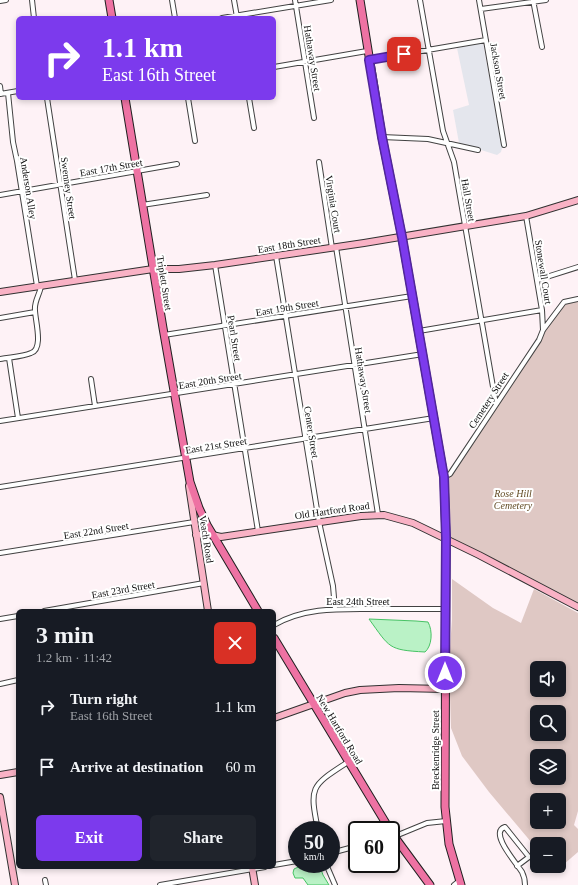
<!DOCTYPE html>
<html lang="en">
<head>
<meta charset="utf-8">
<style>
	body { margin:0; font-family:Georgia,serif; background:#20242c; color:#f1f3f6; height:100vh; display:flex; flex-direction:column; font-size:15px; white-space:nowrap }
	* { box-sizing:border-box; margin:0 }
	p { font-size:13px; color:#9ea1a6 }
	.icon { flex:none; width:22px; height:22px; fill:none; stroke:currentColor; stroke-width:2; stroke-linecap:round; stroke-linejoin:round }
	.map { position:relative; flex:1; overflow:hidden }
	.panel { position:absolute; left:16px; top:609px; width:260px; height:260px; display:flex; flex-direction:column; background:#171b24; border-radius:6px; box-shadow:0 2px 6px #0003 }
	.panel>* { flex:none }
	.guide { position:absolute; left:16px; top:16px; width:260px; height:84px; border-radius:6px; box-shadow:0 2px 6px #0003; background:#7c3aed; color:#fff; overflow:hidden }
	.buttons { position:absolute; left:530px; top:661px; display:grid; gap:8px }
	.buttons a { display:grid; place-items:center; width:36px; height:36px; border-radius:6px; background:#171b24; box-shadow:0 2px 6px #0003; font-size:20px }
	.speed { position:absolute; left:288px; top:821px; display:flex; gap:8px; font-size:20px; font-weight:700; text-align:center }
	.speed>* { display:grid; place-content:center; width:52px; height:52px; border-radius:50%; background:#171b24; box-shadow:0 2px 6px #0003; line-height:1 }
	.speed small { font-size:10px; font-weight:400 }
	.speed .limit { border:2px solid #111; border-radius:6px; background:#fff; color:#111 }
	.pin { position:absolute; display:grid; place-items:center; width:34px; height:34px; color:#fff; margin:-17px; border-radius:8px; box-shadow:0 2px 6px #0006 }
	.me { position:absolute; width:44px; margin:-22px; rotate:0deg; stroke-linejoin:round; filter:drop-shadow(0 0 3px #0008) }
	.turn { display:flex; align-items:center; gap:14px; height:84px; padding:0 20px; font-size:18px }
	.turn .icon { width:52px; height:52px; stroke-width:2.5 }
	.turn b { display:block; font-size:28px; line-height:34px }
	.round { display:grid; place-items:center; flex:none; width:42px; height:42px; border-radius:6px; background:#20242c }
	.headline { display:flex; align-items:center; justify-content:space-between; height:68px; padding:0 20px }
	h1 { font-size:24px; font-weight:600; line-height:30px }
	.action { display:flex; gap:8px; margin-top:auto; padding:8px 20px }
	.action a { flex:1; height:46px; border-radius:6px; background:#7c3aed; color:#fff; font-size:16px; font-weight:600; line-height:46px; text-align:center }
	.action a+a { background:#20242c; color:#f1f3f6 }
	ul { padding:0; list-style:none }
	li { display:flex; align-items:center; gap:12px; height:60px; padding:0 20px }
	li div { flex:1 }
	li b { display:block; font-size:15px }
	li em { font-style:normal }
	.map>svg:first-child { display:block }
</style>
</head>
<body>
<div class="map">
<svg width="578" height="885" viewBox="0 0 578 885">
	<rect width="100%" height="100%" fill="#fef2f6"/>
	<path fill="#e4e6ed" d="M483 43 502 148 501 152 497 155 459 143 453 110 469 105 457 48Z"/>
	<path fill="#dfc8c4" fill-rule="evenodd" d="M578 299V607L446 538 444 477 450 474 516 373 564 302Z
		M452 579 493 608 521 623 534 589 578 613V811L574 825 578 829V852L556 871 552 866H559V844H537V849L489 792 462 756 451 728 449 663 452 619ZM537 668H559V690H537ZM537 712H559V734H537ZM537 756H559V778H537ZM537 800H559V822H537Z"/>
	<path fill="#baf2c6" stroke="#47c365" d="M369 619 416 621 428 622C433 631 432 646 425 652 388 650 390 648 369 619Z
		M305 864H319L323 875 329 885H308L303 878H295L293 873 294 869Z"/>
	<g fill="none" stroke-linecap="round" stroke-linejoin="round">
		<g stroke="#424242" stroke-width="6">
			<path id="street" d="M32 0 34 18
				M172 0 175 18
				M234 0 237 17
				M295 0 314 118
				M420 0 443 131 454 162 496 404
				M479 0 504 145
				M533 0 542 47
				M0 1 6 0
				M481 9 546 0
				M222 18 331 0
				M369 60 486 40
				M274 67 367 51
				M0 86 1 94
				M8 93 13 142 17 161 37 286
				M0 94 18 91
				M47 98 75 280
				M188 98 195 141
				M249 98 254 128
				M382 137 428 139 478 150
				M319 162 332 248
				M0 195 177 164
				M142 205 207 195
				M526 216 542 310 543 330
				M336 247 378 514
				M276 256 319 522 333 586 335 609
				M215 265 258 531
				M537 280 578 267
				M0 318 35 312
				M419 331 542 310
				M164 335 412 296
				M9 358 18 418
				M0 359C10 357 22 357 31 353 44 349 35 320 35 310 34 301 40 294 41 286
				M91 379 95 406
				M0 421 423 354
				M444 477 450 474 539 340 543 330 564 302 578 299
				M0 487 434 418
				M0 553 194 522
				M44 611 204 583
				M0 619 18 616
				M274 625C305 607 340 609 375 609 398 609 422 609 445 609
				M0 684 18 680
				M318 830C309 786 311 786 348 762
				M393 837 427 823 446 821
				M331 853 357 846
				M326 864 335 885
				M274 865 297 861
				M517 866 529 857 505 827C488 832 518 865 522 872 524 876 525 881 525 885
				M45 880 46 885
				M160 885 265 867
				M454 885 459 881"/>
		</g>
		<g stroke="#313131" stroke-width="8">
			<path id="secondary" d="M0 292 153 269H179L215 265 364 243 526 216 578 200
				M189 486 208 611
				M196 535 208 534 221 537 361 516 384 515 413 523 479 555 578 607
				M274 718 345 693 360 690 399 688 445 689
				M0 775 18 772
				M0 797 15 885
				M252 867 255 885"/>
		</g>
		<g stroke="#202020" stroke-width="9">
			<path id="primary" d="M109 0 112 18
				M360 0 382 137 402 237 444 477 446 538 445 807 449 844 461 885
				M125 98 163 328 190 482 199 508 207 525 258 611
				M274 638 390 830
				M391 832 430 885"/>
		</g>
		<use href="#street" stroke="#fff" stroke-width="4"/>
		<use href="#secondary" stroke="#f9b2c5" stroke-width="6"/>
		<use href="#primary" stroke="#ee72a3" stroke-width="7"/>
	</g>
	<g fill="none" stroke-linecap="round" stroke-linejoin="round">
		<g stroke="#51269a" stroke-width="10">
			<path id="route" d="M404 54 369 60 382 137 402 237 444 477 446 538 445 673"/>
		</g>
		<use href="#route" stroke="#7c3aed" stroke-width="7"/>
	</g>
	<g text-anchor="middle" stroke-width="4" stroke-linejoin="round" paint-order="stroke">
		<g font-size="10" fill="#0f0f0f" stroke="#fff">
			<text transform="translate(313 58) rotate(81)" y="4">Hathaway Street</text>
			<text transform="translate(499 71) rotate(80)" y="4">Jackson Street</text>
			<text transform="translate(111 167) rotate(-10)" y="4">East 17th Street</text>
			<text transform="translate(29 188) rotate(81)" y="4">Anderson Alley</text>
			<text transform="translate(69 188) rotate(82)" y="4">Swenney Street</text>
			<text transform="translate(469 200) rotate(80)" y="4">Hall Street</text>
			<text transform="translate(334 204) rotate(81)" y="4">Virginia Court</text>
			<text transform="translate(289 244) rotate(-9)" y="4">East 18th Street</text>
			<text transform="translate(544 272) rotate(81)" y="4">Stonewall Court</text>
			<text transform="translate(165 283) rotate(81)" y="4">Triplett Street</text>
			<text transform="translate(287 307) rotate(-9)" y="4">East 19th Street</text>
			<text transform="translate(235 338) rotate(81)" y="4">Pearl Street</text>
			<text transform="translate(210 380) rotate(-9)" y="4">East 20th Street</text>
			<text transform="translate(364 380) rotate(81)" y="4">Hathaway Street</text>
			<text transform="translate(488 400) rotate(-57)" y="4">Cemetery Street</text>
			<text transform="translate(312 432) rotate(81)" y="4">Center Street</text>
			<text transform="translate(216 445) rotate(-9)" y="4">East 21st Street</text>
			<text transform="translate(332 510) rotate(-8)" y="4">Old Hartford Road</text>
			<text transform="translate(96 530) rotate(-9)" y="4">East 22nd Street</text>
			<text transform="translate(207 539) rotate(81)" y="4">Veach Road</text>
			<text transform="translate(123 589) rotate(-10)" y="4">East 23rd Street</text>
			<text x="358" y="605">East 24th Street</text>
			<text transform="translate(340 729) rotate(59)" y="4">New Hartford Road</text>
			<text transform="translate(435 750) rotate(-90)" y="4">Breckenridge Street</text>
		</g>
		<g font-size="10" font-style="italic" fill="#624b24" stroke="#fff">
			<text x="513" y="497">Rose Hill<tspan x="513" dy="12">Cemetery</tspan></text>
		</g>
	</g>
</svg>
<div class="buttons">
<a><svg class="icon" aria-label="sound" viewBox="0 0 24 24"><path d="M4 9h4l5-4v14l-5-4H4zM17 9q2 3 0 6"/></svg></a>
<a><svg class="icon" aria-label="search" viewBox="0 0 24 24"><circle cx="10" cy="10" r="6"/><path d="M15 15l6 6"/></svg></a>
<a><svg class="icon" aria-label="layers" viewBox="0 0 24 24"><path d="M12 4l9 5-9 5-9-5zM3 14l9 5 9-5"/></svg></a>
<a>+</a>
<a>−</a>
</div>
<div class="speed"><div>50<small>km/h</small></div><div class="limit">60</div></div>
<div class="pin" style="left:404px;top:54px;background:#d93025"><svg class="icon" aria-label="arrive" viewBox="0 0 24 24"><path d="M6 21V4h12l-3 4 3 4H6"/></svg></div>
<svg class="me" style="left:445px;top:673px" viewBox="-20 -20 40 40"><circle r="17" fill="#7c3aed" stroke="#fff" stroke-width="3"/><path d="M0-11L8 9 0 5-8 9z" fill="#fff"/></svg>
<div class="guide">
<div class="turn"><svg class="icon" aria-label="right" viewBox="0 0 24 24"><path d="M7 20v-9h11M14 6l5 5-5 5"/></svg><div><b>1.1 km</b>East 16th Street</div></div>
</div>
<section class="panel">
<div class="headline"><div><h1>3 min</h1><p>1.2 km · 11:42</p></div><a class="round" style="background:#d93025;color:#fff"><svg class="icon" aria-label="close" viewBox="0 0 24 24"><path d="M6 6l12 12M18 6L6 18"/></svg></a></div>
<ul>
<li><svg class="icon" aria-label="right" viewBox="0 0 24 24"><path d="M7 20v-9h11M14 6l5 5-5 5"/></svg><div><b>Turn right</b><p>East 16th Street</p></div><em>1.1 km</em></li>
<li><svg class="icon" aria-label="arrive" viewBox="0 0 24 24"><path d="M6 21V4h12l-3 4 3 4H6"/></svg><div><b>Arrive at destination</b></div><em>60 m</em></li>
</ul>
<div class="action"><a>Exit</a><a>Share</a></div>
</section>
</div>
</body>
</html>
